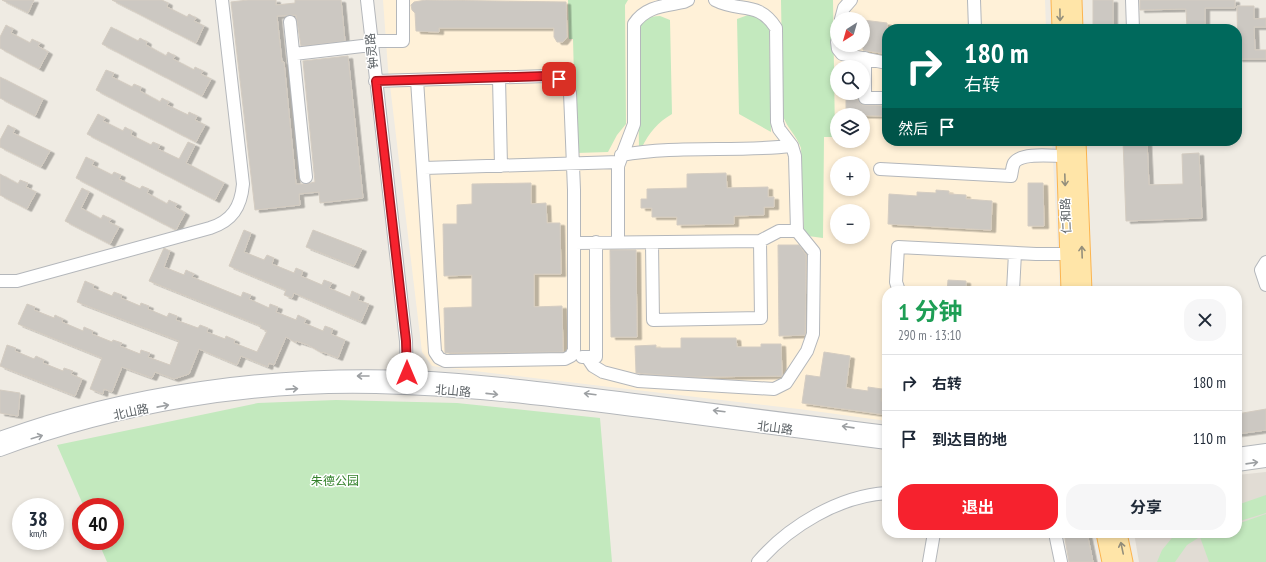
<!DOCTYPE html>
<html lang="zh">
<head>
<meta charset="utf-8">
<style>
	body { margin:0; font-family:"PT Sans Narrow","Noto Sans SC",sans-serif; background:#f6f6f7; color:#1f2937; height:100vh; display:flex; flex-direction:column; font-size:15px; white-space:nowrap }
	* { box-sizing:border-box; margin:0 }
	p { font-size:13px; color:#747a83 }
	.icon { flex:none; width:22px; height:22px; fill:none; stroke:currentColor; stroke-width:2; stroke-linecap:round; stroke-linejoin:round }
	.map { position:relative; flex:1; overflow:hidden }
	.drawer { position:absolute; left:882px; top:286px; width:360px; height:252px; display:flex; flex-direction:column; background:#fff; border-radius:16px; box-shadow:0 2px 6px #0003 }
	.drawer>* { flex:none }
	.guide { position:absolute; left:882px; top:24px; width:360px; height:122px; border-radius:16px; box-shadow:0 2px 6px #0003; background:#00695c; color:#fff; overflow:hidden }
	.needle { width:26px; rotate:217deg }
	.controls { position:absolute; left:830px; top:12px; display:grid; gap:8px }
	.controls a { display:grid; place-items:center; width:40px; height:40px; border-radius:50%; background:#fff; box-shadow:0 2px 6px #0003; font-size:20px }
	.speed { position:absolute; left:12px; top:498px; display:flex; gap:8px; font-size:20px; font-weight:700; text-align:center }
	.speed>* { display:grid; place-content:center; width:52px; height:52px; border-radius:50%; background:#fff; box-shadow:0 2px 6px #0003; line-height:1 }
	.speed small { font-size:10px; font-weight:400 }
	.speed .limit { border:6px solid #d22; background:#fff; color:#111 }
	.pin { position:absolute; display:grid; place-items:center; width:34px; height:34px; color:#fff; margin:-17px; border-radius:8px; box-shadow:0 2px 6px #0006 }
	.me { position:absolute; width:44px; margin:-22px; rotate:0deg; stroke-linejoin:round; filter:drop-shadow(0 0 3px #0008) }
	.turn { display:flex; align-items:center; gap:14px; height:84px; padding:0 16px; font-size:18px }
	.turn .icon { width:52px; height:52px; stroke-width:2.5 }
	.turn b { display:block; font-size:28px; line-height:34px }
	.then { display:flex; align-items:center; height:38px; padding:0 16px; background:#0003; gap:8px; font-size:15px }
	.round { display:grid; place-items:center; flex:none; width:42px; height:42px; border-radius:16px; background:#f6f6f7 }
	.head { display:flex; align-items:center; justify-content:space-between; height:68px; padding:0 16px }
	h1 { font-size:24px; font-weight:700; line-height:30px; color:#1e9e55 }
	.primary-button { display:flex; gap:8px; margin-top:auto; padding:8px 16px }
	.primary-button a { flex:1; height:46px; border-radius:16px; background:#f6222e; color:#fff; font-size:16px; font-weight:700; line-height:46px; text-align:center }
	.primary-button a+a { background:#f6f6f7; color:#1f2937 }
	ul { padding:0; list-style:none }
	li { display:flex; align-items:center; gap:12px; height:56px; padding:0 16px; border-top:1px solid #e0e1e3 }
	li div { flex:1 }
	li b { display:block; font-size:15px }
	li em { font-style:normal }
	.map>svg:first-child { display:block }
</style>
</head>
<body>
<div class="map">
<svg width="1266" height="562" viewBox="0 0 1266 562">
	<defs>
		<filter id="shadow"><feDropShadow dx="4.5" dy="2.5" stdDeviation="0" flood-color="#0004"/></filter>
	</defs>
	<rect width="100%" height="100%" fill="#efebe3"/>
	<path fill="#fff1d8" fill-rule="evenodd" d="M383 0H1045L1046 29H887V141H1052L1060 291H887V421L799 409 432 366 422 352 388 69ZM837 19H863V45H837ZM837 67H863V93H837ZM837 115H863V141H837ZM837 163H863V189H837ZM837 211H863V237H837Z"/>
	<path fill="#e1dcd4" d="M1266 472V562H1139L1134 533H1237V475Z"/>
	<path fill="#c3e9be" d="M568 0H628L625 5 626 124 617 135 608 152 576 153 573 39H569Z
		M781 0H833L835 137H824L823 238 808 236 804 233 801 148C797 136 787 128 783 116Z
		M748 15H758L769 27 771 132 739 114 737 19Z
		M660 16 670 20 672 114C658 122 649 133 642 147H639L637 29C644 20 648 16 660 16Z
		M336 400 457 403 600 418 612 562H107L98 541H115V507H84L57 445 258 403Z
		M1266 495V513L1237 522V505Z
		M1266 514V562H1209L1200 537 1211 533H1237V524Z
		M1176 533H1206L1187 545 1175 562H1157L1162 550Z"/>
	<path fill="#ccc8c2" stroke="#d4ccc1" filter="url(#shadow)" d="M2 0H34L28 13Z
		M112 0H162L168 3 167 7 187 17 189 14 196 18 194 21 204 26 196 43Z
		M248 0H276V5L295 3V0H341L345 41 301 46 296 15 277 16 282 62H284L296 184H306L315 182 303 61 348 56 363 198 320 203 319 192 299 194 300 205 255 210 231 2Z
		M426 0 566 2 567 37 563 42H557L554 37V28H439V32L416 31 415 13 412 10 411 5 414 2Z
		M1093 0H1113V29H1093Z
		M1140 0H1235V8H1205V29H1187L1186 9 1140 10Z
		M1237 6H1254V19L1266 18V27H1254L1255 50H1266V59H1238Z
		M863 20 887 23V54L863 50Z
		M6 25 13 29 11 33 30 43 32 39 40 43 38 46 48 52 39 69 0 48V37Z
		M111 27 138 41 140 38 147 42 146 45 166 56 168 52 175 56 173 59 194 70 195 67 203 71 201 74 211 79 202 96 102 44Z
		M106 70 114 73 112 77 132 87 134 84 141 87 140 91 160 102 162 98 169 102 167 105 188 115 189 112 197 116 195 120 205 125 196 142 96 90Z
		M0 77 43 99 35 116 0 98Z
		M846 93H858V101L862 105 887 106V116L846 115Z
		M98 114 105 118 103 121 123 131 125 127 132 131 131 135 151 145 153 142 160 145 158 149 179 159 188 142 195 145 186 163 224 183 215 200 87 134Z
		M8 125 15 129 13 133 50 151 41 167 0 147V140Z
		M1123 141H1147L1149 185 1183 184 1182 154 1199 153 1202 218 1126 221Z
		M86 157 94 161 92 165 112 175 114 172 121 175 119 179 140 189 142 186 149 189 147 193 167 204 169 200 177 204 175 207 185 213 176 230 76 178Z
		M726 173 727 188 768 187V197H774V207H764V215L734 216V224L677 225V217H652V208H641V199H647V189L687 188V174Z
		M0 174 18 184 20 180 28 183 26 187 36 192 27 209 0 195Z
		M531 183V204L546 203 547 223H560L561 274H534V307L562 306 563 352 445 353 444 308 472 307V275L444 276 443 224H457V205L472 204V184Z
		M1028 183H1043L1044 226H1028Z
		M82 188 89 192 81 208 101 219 103 215 111 219 109 222 119 227 110 244 65 221Z
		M936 190 949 191V194L966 195V199L992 201 991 230 888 224 889 194 917 196V192L936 193Z
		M244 230 251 233 244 252 264 260 267 255 274 258 272 264 294 273 296 268 303 271 301 276 322 285 324 280 332 283 329 288 350 297 352 291 360 295 358 300 369 304 361 322 294 293 292 298 284 295 286 290 229 266Z
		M313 230 362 249 354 266 306 247Z
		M778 245H799L806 255 805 335 779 336Z
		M164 248 170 251 164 267 184 275 186 270 194 274 192 277 241 297 243 292 251 295 249 299 269 308 270 304 278 307 276 312 296 320 298 315 306 319 304 323 323 331 325 326 333 329 331 334 345 340 338 358 323 352 322 353 308 345 296 341V343L286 337 274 365 269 363 268 367 241 356 237 365 199 349 189 374 174 379 155 372 152 378 122 367 112 392 104 389 103 394 90 389 102 358 18 324 27 304 35 307 34 310 54 318 55 315 63 319 62 322 83 331 84 327 93 331 92 334 112 342 113 340 122 343 120 346 140 354 141 350 150 353 148 357 170 365 179 341 77 302 85 281 94 285 93 288 112 296 114 292 122 295 121 298 140 306 141 303 149 306 148 309 167 317 169 313 177 316 176 320 198 328 200 325 208 328 207 332 225 339 226 336 235 340 234 343 257 352 267 331 260 328 261 326 149 281Z
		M610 250H636L637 337H611Z
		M948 280 966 281V291H947Z
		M681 338H736L737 347H761V344H781L782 376 690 377 636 373 635 346 656 345V348H681Z
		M7 345 16 348 15 351 34 359 36 356 44 360 43 363 63 371 64 368 73 371 71 374 82 379 75 396 0 366Z
		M824 352 850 356 846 388 868 391V387L882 389 881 401 887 402V415L802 403 806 375 820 377Z
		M0 390 20 393 18 416 0 413Z
		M1266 409V430L1237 434V414Z
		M1064 533H1087L1093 562H1069Z"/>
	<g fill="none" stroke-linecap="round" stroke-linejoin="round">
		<g stroke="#b4b7bb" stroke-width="14">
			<path id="minor" d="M367 0 406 341 407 384
				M974 0 975 29
				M1132 0 1133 29
				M841 19 844 8 851 0
				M290 22 306 177
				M371 41H403V0
				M837 42 838 49 842 54 887 63
				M294 54 371 45
				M865 58V98H887
				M499 78 501 166
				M375 81 547 76C558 79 566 82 570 93L574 190V350L571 356 565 359 445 361 439 358 435 352 417 80
				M621 155C676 145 736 152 792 146
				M424 168 619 162
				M880 169 1011 176C1012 172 1012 167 1014 163 1021 152 1052 156 1064 156
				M618 241V166L634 124V24C646 6 665 6 684 2L688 0
				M574 243 760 241 779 231H797L795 156 792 146 779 129 777 122 776 28C758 0 740 13 715 0
				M652 243 653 320 761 318 760 241
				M1266 262 1261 270 1266 285
				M0 281H17L210 228C232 221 241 207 243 184L222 0
				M899 291 896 282 898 247 1036 254H1067
				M1013 291 1015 253
				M582 357H596V242
				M587 357 593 366 603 372 638 381 774 389 786 383 807 351 813 334 814 252 797 231
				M0 438C130 390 274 372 412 377 492 381 571 392 650 402 729 412 808 422 887 432
				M0 450C119 406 250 384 376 387 468 389 559 401 650 412 729 422 808 432 887 443
				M1237 454 1266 450
				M1237 465 1266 461
				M1055 533 1061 562
				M758 562C789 526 839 496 887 493
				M929 562 934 533"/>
		</g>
		<g stroke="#fcb44f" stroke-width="17">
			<path id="major" d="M1059 0 1060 29
				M1074 0 1075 29
				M1064 141 1069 291
				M1078 141 1084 291
				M1104 533 1110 562
				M1119 533 1125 562"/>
		</g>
		<use href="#minor" stroke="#fff" stroke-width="12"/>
		<use href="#major" stroke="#ffe5a8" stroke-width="15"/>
	</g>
	<defs><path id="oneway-shaft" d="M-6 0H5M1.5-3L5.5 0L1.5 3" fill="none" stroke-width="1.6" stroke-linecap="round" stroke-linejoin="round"/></defs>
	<g stroke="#948f7c">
		<use href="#oneway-shaft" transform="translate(1060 15) rotate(89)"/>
		<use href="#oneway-shaft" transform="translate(1065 180) rotate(88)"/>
		<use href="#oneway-shaft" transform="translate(1082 252) rotate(-92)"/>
		<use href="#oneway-shaft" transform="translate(1122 548) rotate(-102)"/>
	</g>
	<g stroke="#9da0a3">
		<use href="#oneway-shaft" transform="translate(363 376) rotate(180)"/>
		<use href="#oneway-shaft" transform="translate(292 389) rotate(-4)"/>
		<use href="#oneway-shaft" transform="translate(492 394) rotate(6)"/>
		<use href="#oneway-shaft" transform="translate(590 394) rotate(-173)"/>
		<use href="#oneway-shaft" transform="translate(163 406) rotate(-11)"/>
		<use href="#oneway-shaft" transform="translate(719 411) rotate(-173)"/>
		<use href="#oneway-shaft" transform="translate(848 427) rotate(-172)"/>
		<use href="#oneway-shaft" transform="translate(37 437) rotate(-17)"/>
		<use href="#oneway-shaft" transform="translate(1252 463) rotate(-8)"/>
	</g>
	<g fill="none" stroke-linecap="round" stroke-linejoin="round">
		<g stroke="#a0161e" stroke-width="10">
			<path id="route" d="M407 373 406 341 376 81 547 76 559 79"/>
		</g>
		<use href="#route" stroke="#f6222e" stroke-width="7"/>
	</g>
	<g text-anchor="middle" stroke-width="3" stroke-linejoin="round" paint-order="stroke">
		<g font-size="12" fill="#5b6165" stroke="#fff">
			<text transform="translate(372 51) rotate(-96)" y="4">钟灵路</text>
			<text transform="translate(1066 216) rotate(-92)" y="4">仁和路</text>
			<text transform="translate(453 391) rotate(5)" y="4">北山路</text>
			<text transform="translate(131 412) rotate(-12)" y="4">北山路</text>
			<text transform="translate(775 428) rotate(7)" y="4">北山路</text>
		</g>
		<g font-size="12" fill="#35822d" stroke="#fff">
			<text x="335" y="485">朱德公园</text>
		</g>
	</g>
</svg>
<div class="controls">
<a><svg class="needle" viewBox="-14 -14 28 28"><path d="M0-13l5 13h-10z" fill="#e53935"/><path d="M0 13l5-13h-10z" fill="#747a83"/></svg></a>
<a><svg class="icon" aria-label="search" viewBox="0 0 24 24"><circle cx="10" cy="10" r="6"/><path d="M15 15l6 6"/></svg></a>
<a><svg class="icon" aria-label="layers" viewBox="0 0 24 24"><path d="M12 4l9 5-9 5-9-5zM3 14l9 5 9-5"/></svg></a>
<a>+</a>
<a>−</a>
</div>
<div class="speed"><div>38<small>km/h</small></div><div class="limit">40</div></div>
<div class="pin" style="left:559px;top:79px;background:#d93025"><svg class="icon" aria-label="arrive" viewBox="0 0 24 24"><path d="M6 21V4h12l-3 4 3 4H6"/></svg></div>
<svg class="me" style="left:407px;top:373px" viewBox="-20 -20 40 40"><circle r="19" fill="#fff"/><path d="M0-13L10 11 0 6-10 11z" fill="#f6222e"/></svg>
<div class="guide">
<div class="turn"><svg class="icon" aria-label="right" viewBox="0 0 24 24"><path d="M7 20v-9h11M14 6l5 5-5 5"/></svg><div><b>180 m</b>右转</div></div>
<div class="then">然后<svg class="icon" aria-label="arrive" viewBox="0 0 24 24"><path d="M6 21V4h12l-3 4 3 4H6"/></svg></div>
</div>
<section class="drawer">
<div class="head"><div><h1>1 分钟</h1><p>290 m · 13:10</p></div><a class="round"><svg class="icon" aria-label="close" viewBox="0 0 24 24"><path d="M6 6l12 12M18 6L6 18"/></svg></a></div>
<ul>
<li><svg class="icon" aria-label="right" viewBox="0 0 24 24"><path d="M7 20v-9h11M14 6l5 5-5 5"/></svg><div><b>右转</b></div><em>180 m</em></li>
<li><svg class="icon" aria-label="arrive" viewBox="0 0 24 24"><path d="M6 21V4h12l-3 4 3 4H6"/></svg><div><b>到达目的地</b></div><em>110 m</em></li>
</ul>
<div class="primary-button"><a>退出</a><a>分享</a></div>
</section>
</div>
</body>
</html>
